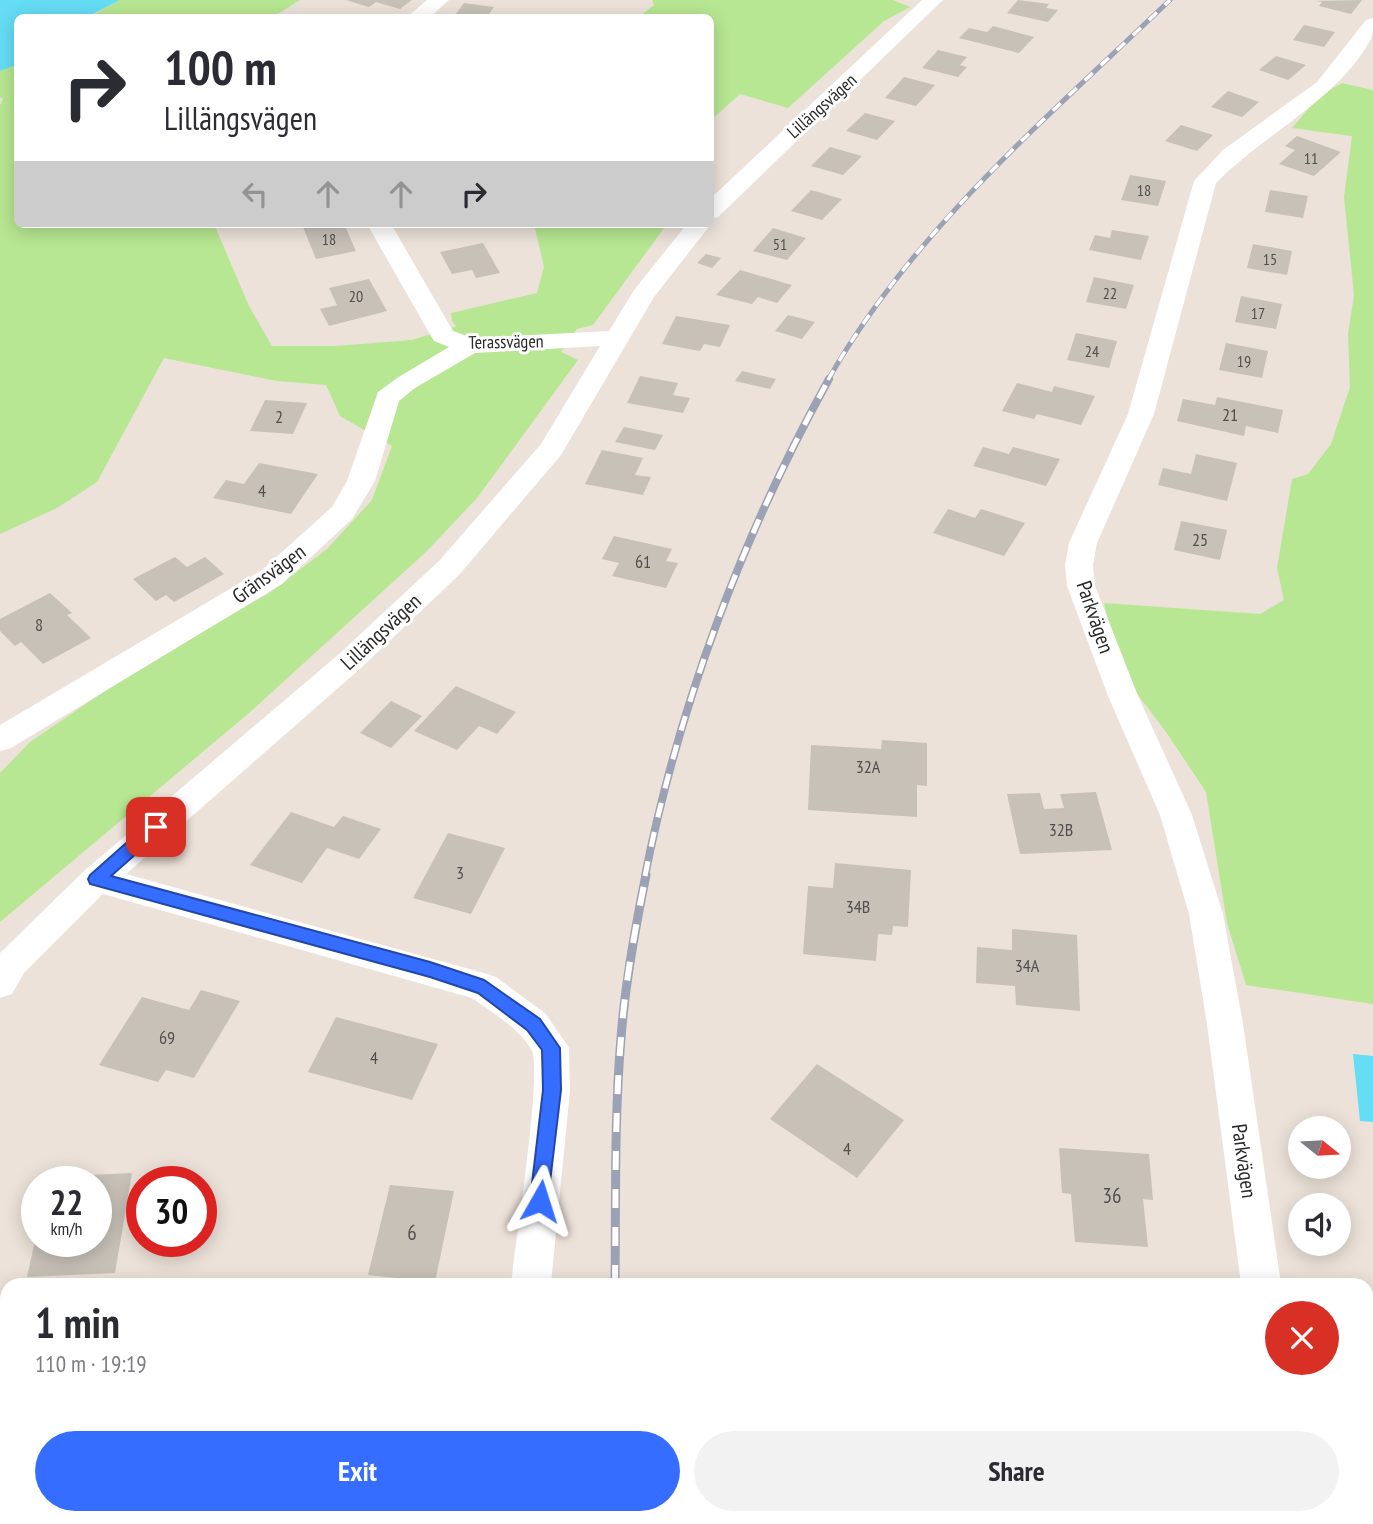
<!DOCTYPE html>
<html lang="en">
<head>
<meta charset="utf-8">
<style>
	body { margin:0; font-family:"PT Sans Narrow",sans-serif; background:#f2f2f3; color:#2b2b33; height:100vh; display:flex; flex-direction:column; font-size:26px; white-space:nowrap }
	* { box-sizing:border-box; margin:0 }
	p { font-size:23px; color:#7c7c81 }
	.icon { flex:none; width:38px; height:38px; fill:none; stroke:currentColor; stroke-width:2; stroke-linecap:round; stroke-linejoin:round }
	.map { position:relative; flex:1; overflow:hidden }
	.sheet { position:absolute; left:0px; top:1278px; width:1374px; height:247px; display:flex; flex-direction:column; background:#fff; border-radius:21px 21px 0 0; box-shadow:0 4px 18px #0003 }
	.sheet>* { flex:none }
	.banner { position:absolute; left:14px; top:14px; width:700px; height:214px; border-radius:10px; box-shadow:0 4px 18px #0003; background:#fff; color:#2b2b33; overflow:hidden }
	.needle { width:46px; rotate:108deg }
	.buttons { position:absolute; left:1288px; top:1116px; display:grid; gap:14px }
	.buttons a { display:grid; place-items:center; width:63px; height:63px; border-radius:50%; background:#fff; box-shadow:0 4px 18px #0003; font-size:35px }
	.speed { position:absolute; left:21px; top:1166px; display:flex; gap:14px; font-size:35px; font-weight:700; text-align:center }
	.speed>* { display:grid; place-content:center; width:91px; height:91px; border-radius:50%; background:#fff; box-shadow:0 4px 18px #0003; line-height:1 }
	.speed small { font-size:18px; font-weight:400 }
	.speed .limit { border:10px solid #d22; background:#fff; color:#111 }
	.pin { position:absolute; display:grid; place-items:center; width:60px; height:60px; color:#fff; margin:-30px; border-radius:14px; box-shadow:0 4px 10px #0006 }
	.me { position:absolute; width:77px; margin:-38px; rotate:6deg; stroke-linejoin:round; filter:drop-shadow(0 0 5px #0008) }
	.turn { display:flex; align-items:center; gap:24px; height:147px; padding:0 35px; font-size:32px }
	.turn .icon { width:91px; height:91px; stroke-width:2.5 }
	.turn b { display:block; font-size:49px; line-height:60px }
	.lanes { display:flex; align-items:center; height:66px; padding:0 35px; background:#0003; justify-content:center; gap:35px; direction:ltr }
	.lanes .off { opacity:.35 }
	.round { display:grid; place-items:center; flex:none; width:74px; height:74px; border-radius:37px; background:#f2f2f3 }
	.overview { display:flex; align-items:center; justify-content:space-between; height:119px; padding:0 35px }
	h1 { font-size:42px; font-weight:700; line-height:52px }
	.cta { display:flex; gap:14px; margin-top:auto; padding:14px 35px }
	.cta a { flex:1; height:80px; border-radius:42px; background:#346dff; color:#fff; font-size:28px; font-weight:700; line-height:80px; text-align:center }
	.cta a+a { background:#f2f2f3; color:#2b2b33 }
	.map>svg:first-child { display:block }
</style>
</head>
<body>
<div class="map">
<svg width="1373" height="1524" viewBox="0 0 1373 1524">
	<rect width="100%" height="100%" fill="#ece2d9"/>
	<path fill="#b7e792" d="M120 0H300L273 17 87 18Z
		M652 0H893L910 7 884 21 788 108 740 94 711 120 710 18 638 17 654 5Z
		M17 65 18 224H214L249 306 272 346H336L412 340 456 326 452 321 451 313 537 293 544 267 534 224H667L593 325 577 329 561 352 578 360 477 498 427 551 249 713 0 922V773L30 742 127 676 269 593 327 549 372 500 392 446 340 416 326 385 277 381 164 358 97 482 57 508 0 534V105L3 99 0 97V71Z
		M1342 83 1373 90V1004L1246 985 1227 923 1206 792 1166 732 1120 671 1104 603 1260 614 1284 600 1277 568 1292 479 1308 474 1331 444 1350 387 1348 334 1354 295 1344 197 1352 136 1292 128 1319 96Z"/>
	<path fill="#65ddf5" d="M0 0H120L87 17 18 18 17 65 0 71Z
		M1353 1054 1373 1056V1122L1360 1121Z"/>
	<path fill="#c7c1b8" d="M346 0H412L400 9 376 2 369 7Z
		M1018 0 1049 4 1046 8 1058 10 1048 22 1007 13Z
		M1362 0 1351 14 1319 6 1322 2 1316 1Z
		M464 3 494 7 486 18H453Z
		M1304 25 1335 32 1324 47 1293 40Z
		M993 26 1034 37 1019 53 959 38 969 28 987 32Z
		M938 50 967 57 960 65 967 67 958 77 922 68Z
		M1276 56 1306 65 1288 80 1259 70Z
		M904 77 935 85 916 106 885 98Z
		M1228 91 1259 102 1242 117 1211 107Z
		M865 113 895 121 877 140 846 131Z
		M1181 125 1213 135 1197 151 1165 141Z
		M1297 136 1341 152 1314 176 1279 164 1295 150 1285 146Z
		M830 147 862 156 843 175 811 166Z
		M1130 175 1166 181 1158 206 1121 200Z
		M811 190 842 199 822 220 791 211Z
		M1270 190 1308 196 1303 218 1265 212Z
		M321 224H344L356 251 316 259 303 227Z
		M773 228 806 238 787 260 753 251Z
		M1112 230 1149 236 1141 260 1089 250 1095 235 1110 238Z
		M483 243 500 273 476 278 472 270 452 274 440 252Z
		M1253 244 1292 251 1287 275 1247 268Z
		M706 254 721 258 712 268 697 263Z
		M740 270 792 285 777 303 758 297 752 304 716 295Z
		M1094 277 1134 285 1126 309 1086 302Z
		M369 279 387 311 329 326 320 309 337 305 329 288Z
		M1241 296 1282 304 1276 329 1235 322Z
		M788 315 815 322 802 339 775 331Z
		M676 316 730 325 720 347 704 344 700 351 662 344Z
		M1076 333 1117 341 1109 368 1067 360Z
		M1226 343 1268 351 1262 378 1219 370Z
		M742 371 776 379 770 389 735 381Z
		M640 376 678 383 673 395 690 398 683 413 627 403Z
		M1017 383 1052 392 1054 386 1095 396 1081 425 1037 414 1034 419 1002 411Z
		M1217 397 1283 410 1278 433 1246 426 1244 436 1177 421 1183 399 1215 405Z
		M265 400 307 403 293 434 250 431Z
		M624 427 663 435 655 450 615 442Z
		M983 447 1009 454 1013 447 1060 459 1046 486 973 466Z
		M602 450 643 458 635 475 651 477 643 495 585 484Z
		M1196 454 1237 463 1227 501 1158 485 1163 468 1191 474Z
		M259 463 318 474 291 514 213 498 226 480 244 484Z
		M948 509 975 518 981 509 1025 523 1004 556 933 533Z
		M1181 521 1227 530 1220 560 1174 550Z
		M614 536 672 549 666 561 678 563 666 588 612 576 619 563 602 559Z
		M175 557 187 567 205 557 224 574 174 602 166 595 156 601 133 579Z
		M50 593 72 613 67 615 91 638 43 664 21 642 15 646 0 631V619Z
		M456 686 516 712 497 734 479 726 457 750 414 731Z
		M391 701 422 716 391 748 360 733Z
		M882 740 927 743V786L917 785V817L808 810 811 745 881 749Z
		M1096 792 1112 850 1020 854 1007 794 1040 793 1044 809 1064 808 1060 794Z
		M291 812 334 827 343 816 381 829 359 859 327 848 302 883 250 865Z
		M448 833 505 848 471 914 413 898Z
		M835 863 911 870 908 927 893 926 892 935 878 934 876 961 803 954 808 886 833 888Z
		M1012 929 1077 935 1080 1011 1016 1005 1015 986 976 983 977 947 1012 950Z
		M201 990 240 1001 194 1078 166 1070 158 1082 99 1065 142 997 189 1010Z
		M336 1017 438 1044 412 1100 308 1072Z
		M817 1064 904 1120 857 1178 770 1119Z
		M1059 1148 1149 1154 1153 1200 1143 1199 1148 1247 1075 1242 1071 1194 1062 1193Z
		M132 1173 115 1273 27 1277 35 1241H96V1181H47L48 1177Z
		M390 1185 454 1191 435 1282 368 1275Z
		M6 1368 7 1506 0 1507V1395Z
		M1149 1517H1216L1218 1524H1151Z"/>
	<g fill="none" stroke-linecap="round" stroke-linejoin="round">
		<path fill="#fff" fill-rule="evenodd" d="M427 0H449L429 18H406Z
			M922 0H943L718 217 710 219V199Z
			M1373 18C1373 25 1373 34 1371 39 1338 100 1264 134 1216 183L1154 414 1097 543 1093 565 1095 586 1138 696 1192 815 1223 914 1243 1024 1281 1284H1241L1207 1024 1189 914 1160 815 1108 696 1067 586 1065 565 1069 543 1128 414 1194 181 1223 150 1317 82 1366 20Z
			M367 224H391L453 331 472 338 609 331 634 290 687 224H711L654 297 561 455 459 575 361 668 126 874 484 973 496 977 546 1014 569 1048 570 1090 551 1284H511C515 1248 542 1072 532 1051 521 1029 491 1012 472 998L103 894 24 973 12 994 0 998V953L85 870 339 654 439 561 541 444 600 346 475 353 415 388 399 401 375 481 352 519 282 584 11 748 0 751V725L262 570 332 507 347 481 378 392 397 378 449 347 434 341 431 336Z
			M501 1517H545V1524H501Z
			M1297 1517H1341L1343 1524H1299Z"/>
		<g stroke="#9ca2b5" stroke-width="5">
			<path id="rail-far2" d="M828 380C913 230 1047 118 1170 0"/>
		</g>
		<g stroke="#9ca2b5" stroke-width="8">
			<path id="rail-far1" d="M645 876C679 704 744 532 829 379"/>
		</g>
		<g stroke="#9ca2b5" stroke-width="9">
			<path id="rail" d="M615 1284C616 1202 614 1120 621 1038 625 983 635 929 646 875
				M616 1517 617 1524"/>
		</g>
		<use href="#rail-far2" stroke="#fff" stroke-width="3.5" stroke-dasharray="11" stroke-linecap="butt"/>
		<use href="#rail-far1" stroke="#fff" stroke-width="5" stroke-dasharray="15" stroke-linecap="butt"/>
		<use href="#rail" stroke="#fff" stroke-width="6" stroke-dasharray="19" stroke-linecap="butt"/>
	</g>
	<path fill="#346dff" stroke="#2247a6" stroke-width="2" d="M156 820 164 827 162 831 111 876 430 962 484 980 540 1019 560 1048 561 1090 547 1207 540 1210 533 1207 530 1201 543 1090 542 1050 527 1030 478 993 430 977 90 884 88 879 90 875 150 822Z"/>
	<g text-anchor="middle" stroke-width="6" stroke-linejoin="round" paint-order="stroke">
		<g font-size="16" fill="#504f4d">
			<text x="1311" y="164">11</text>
			<text x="1144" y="196">18</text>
			<text x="329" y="245">18</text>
			<text x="780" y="250">51</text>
			<text x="1270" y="265">15</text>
			<text x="1110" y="299">22</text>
			<text x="356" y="302">20</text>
			<text x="1258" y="319">17</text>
			<text x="1092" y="357">24</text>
			<text x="1244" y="367">19</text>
		</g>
		<g font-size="18" fill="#292929" stroke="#fff">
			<text transform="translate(822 106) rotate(-42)" y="6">Lillängsvägen</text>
			<text transform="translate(506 342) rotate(-1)" y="6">Terassvägen</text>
		</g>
		<g font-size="18" fill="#504f4d">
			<text x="1230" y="421">21</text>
			<text x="279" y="423">2</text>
			<text x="262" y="497">4</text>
			<text x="1200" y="546">25</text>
			<text x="643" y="568">61</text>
			<text x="39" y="631">8</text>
			<text x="868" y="773">32A</text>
			<text x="1061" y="836">32B</text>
			<text x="460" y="879">3</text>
			<text x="858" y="913">34B</text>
			<text x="1027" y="972">34A</text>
			<text x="167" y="1044">69</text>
			<text x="374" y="1064">4</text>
			<text x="847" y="1155">4</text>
		</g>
		<g font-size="21" fill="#292929" stroke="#fff">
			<text transform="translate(269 574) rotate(-36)" y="7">Gränsvägen</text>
			<text transform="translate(1095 617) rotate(71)" y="7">Parkvägen</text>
			<text transform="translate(381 632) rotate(-43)" y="7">Lillängsvägen</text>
			<text transform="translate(1244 1161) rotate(82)" y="7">Parkvägen</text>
		</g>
		<g font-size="21" fill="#504f4d">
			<text x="1112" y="1203">36</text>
			<text x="412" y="1240">6</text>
		</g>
	</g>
</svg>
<div class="buttons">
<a><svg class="needle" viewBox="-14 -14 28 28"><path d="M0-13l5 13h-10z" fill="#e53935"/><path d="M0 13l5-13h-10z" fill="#7c7c81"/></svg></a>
<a><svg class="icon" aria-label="sound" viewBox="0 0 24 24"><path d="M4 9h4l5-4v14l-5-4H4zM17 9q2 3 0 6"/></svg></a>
</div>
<div class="speed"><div>22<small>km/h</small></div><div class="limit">30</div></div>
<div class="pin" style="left:156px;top:827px;background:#d93025"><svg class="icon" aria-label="arrive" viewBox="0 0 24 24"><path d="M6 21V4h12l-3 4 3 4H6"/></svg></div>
<svg class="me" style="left:540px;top:1201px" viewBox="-20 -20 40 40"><path d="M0-17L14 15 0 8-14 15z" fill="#346dff" stroke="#fff" stroke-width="4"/></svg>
<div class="banner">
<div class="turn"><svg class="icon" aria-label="right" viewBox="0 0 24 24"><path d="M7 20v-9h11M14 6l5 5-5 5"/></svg><div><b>100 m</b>Lillängsvägen</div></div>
<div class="lanes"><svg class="icon off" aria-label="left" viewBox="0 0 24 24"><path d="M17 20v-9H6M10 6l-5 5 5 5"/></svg><svg class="icon off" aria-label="ahead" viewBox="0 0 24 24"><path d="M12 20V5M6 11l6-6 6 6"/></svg><svg class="icon off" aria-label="ahead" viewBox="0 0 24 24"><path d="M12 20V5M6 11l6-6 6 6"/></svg><svg class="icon" aria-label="right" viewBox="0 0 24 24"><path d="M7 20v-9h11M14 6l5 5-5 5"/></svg></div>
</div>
<section class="sheet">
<div class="overview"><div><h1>1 min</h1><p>110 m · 19:19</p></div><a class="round" style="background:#d93025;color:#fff"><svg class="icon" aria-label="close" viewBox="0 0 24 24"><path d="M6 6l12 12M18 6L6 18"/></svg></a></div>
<div class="cta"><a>Exit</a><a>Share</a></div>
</section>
</div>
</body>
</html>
